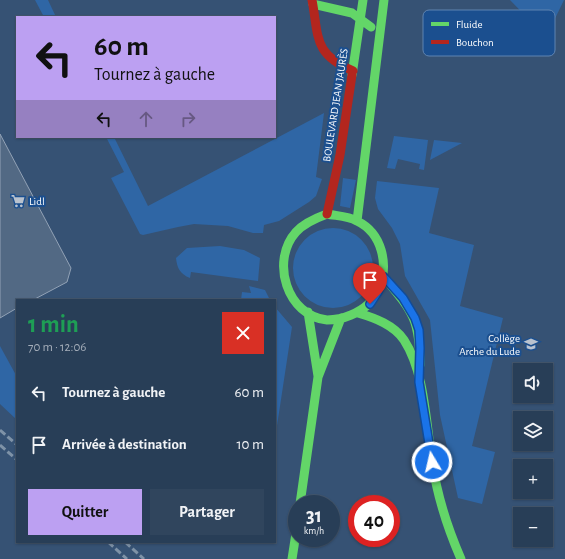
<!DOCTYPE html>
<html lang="fr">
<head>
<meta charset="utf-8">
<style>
	body { margin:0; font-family:"Alegreya Sans",sans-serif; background:#30455d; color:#f1f3f6; height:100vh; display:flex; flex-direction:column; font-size:15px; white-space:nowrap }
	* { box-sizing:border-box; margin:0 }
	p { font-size:13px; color:#a5aeba }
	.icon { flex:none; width:22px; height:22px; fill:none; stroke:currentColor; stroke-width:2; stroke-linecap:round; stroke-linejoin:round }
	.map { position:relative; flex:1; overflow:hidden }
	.side { position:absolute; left:16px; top:299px; width:260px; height:244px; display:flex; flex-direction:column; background:#283e57; border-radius:0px; box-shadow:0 1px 3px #0004,0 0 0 1px #44576d }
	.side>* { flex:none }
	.top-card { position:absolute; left:16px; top:16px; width:260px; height:122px; border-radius:0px; box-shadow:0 1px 3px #0004,0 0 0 1px #44576d; background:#bca0f2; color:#111; overflow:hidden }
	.buttons { position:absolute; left:513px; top:363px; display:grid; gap:8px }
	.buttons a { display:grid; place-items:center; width:40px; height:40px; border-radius:0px; background:#283e57; box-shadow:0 1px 3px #0004,0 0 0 1px #44576d; font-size:20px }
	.speed { position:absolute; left:288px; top:495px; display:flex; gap:8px; font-size:20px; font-weight:700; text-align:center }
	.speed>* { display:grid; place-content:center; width:52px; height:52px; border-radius:50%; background:#283e57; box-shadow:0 1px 3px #0004,0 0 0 1px #44576d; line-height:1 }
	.speed small { font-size:10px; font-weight:400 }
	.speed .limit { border:6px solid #d22; background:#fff; color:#111 }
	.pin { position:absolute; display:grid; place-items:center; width:34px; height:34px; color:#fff; margin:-41px -17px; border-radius:50% 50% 50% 0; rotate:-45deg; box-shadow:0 0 4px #0007 }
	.pin .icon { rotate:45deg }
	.me { position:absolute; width:44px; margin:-22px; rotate:351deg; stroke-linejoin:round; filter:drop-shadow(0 0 3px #0008) }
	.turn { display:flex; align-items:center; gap:14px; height:84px; padding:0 12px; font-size:18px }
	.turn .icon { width:52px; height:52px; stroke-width:2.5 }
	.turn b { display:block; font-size:28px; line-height:34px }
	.lanes { display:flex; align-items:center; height:38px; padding:0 12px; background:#0003; justify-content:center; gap:20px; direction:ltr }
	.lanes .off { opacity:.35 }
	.round { display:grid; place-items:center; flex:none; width:42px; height:42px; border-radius:0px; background:#30455d }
	.head { display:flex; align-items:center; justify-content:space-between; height:68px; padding:0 12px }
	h1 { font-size:24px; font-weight:700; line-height:30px; color:#1e9e55 }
	.action { display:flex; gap:8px; margin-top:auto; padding:8px 12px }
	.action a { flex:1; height:46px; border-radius:0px; background:#bca0f2; color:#111; font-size:16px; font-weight:700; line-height:46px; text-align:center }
	.action a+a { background:#30455d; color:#f1f3f6 }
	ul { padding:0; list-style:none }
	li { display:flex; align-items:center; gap:12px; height:52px; padding:0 12px }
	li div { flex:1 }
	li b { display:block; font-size:15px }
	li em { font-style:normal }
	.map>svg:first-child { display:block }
</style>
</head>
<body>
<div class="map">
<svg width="565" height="559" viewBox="0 0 565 559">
	<rect width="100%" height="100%" fill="#365274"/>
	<path fill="#2f66a5" d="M35 0H48L56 17H44Z
		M510 0H564L546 37Z
		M324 113 316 177 322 179 316 196 309 202 279 221 264 225 263 233H253L228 226 194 224 178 227 143 235 140 234 111 178 124 172 106 137H114L148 206Z
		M394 136 428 140 424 170 419 169 420 164 398 159 395 169 387 168Z
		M434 140 462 143 430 160Z
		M343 178 356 180 350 208 340 206Z
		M377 181 439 188 429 233 474 245 460 306 503 318 472 446 495 452 482 504 458 498 440 415 430 320 405 276 400 244 392 228 378 209 375 198Z
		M293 268a40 40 0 1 1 80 0a40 40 0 1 1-80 0Z
		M220 246 244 250 260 258 258 281 191 272 190 278C180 274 177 268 176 258L187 248Z
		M249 286 265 290 270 300H241L242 292 251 293Z
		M275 307 292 327 275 439Z
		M0 346 17 377V420L0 404Z"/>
	<path fill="#526984" stroke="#92a2b6" d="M0 134 71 268 67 282 33 300H17V308L0 318Z"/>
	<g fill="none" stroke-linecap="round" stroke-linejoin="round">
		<path stroke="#63d668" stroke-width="9" d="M313 4 352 13 371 27
			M352 75 363 0
			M327 214C337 216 348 216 357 221 382 233 389 264 379 289 374 301 363 310 351 315 344 318 335 320 327 320 287 316 270 261 296 232 304 223 316 218 327 214Z
			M357 221 384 0
			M384 277C412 311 420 319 420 365
			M308 312 318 376
			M358 313C375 318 394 325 404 340 425 372 426 424 432 461 437 495 447 527 461 559
			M300 504 318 377 341 318
			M292 559 297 527"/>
		<path stroke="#b3261e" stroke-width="9" d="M312 0C319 37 313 54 353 71
			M327 214 340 155 352 75"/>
		<path stroke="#7e92a7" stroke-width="3" stroke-dasharray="7 3" stroke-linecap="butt" d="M0 430 17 445
			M0 445 17 460
			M108 542 127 559
			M125 542 144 559"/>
	</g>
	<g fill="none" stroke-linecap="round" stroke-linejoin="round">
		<g stroke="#114b97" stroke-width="10">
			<path id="route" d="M370 304 378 292 384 277 403 298 415 318 419 330 420 348 419 382 432 462"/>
		</g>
		<use href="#route" stroke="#1a73e8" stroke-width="7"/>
	</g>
	<defs>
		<g id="supermarket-bare" transform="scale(1.08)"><path d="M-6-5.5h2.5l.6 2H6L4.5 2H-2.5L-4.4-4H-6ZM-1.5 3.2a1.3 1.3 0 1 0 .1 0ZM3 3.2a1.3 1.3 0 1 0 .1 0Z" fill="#b9c2ce" stroke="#1b4f8f" stroke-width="2.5" paint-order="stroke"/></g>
		<g id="school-bare" transform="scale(1.08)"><path d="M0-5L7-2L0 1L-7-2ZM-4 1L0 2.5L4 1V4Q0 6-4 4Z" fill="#b9c2ce" stroke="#1b4f8f" stroke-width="2.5" paint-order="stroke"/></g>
	</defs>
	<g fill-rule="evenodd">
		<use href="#supermarket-bare" x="18" y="201"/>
		<use href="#school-bare" x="531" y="344"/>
	</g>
	<g text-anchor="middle" stroke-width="4" stroke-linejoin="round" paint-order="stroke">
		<g font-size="11" fill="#fff" stroke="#1b4f8f">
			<text transform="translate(335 105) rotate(-81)" y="4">BOULEVARD JEAN JAURÈS</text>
		</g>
		<g font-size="11" fill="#fff" stroke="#1b4f8f" text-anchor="start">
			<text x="29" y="205">Lidl</text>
			<text x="520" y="342" text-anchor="end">Collège<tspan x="520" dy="13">Arche du Lude</tspan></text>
		</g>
	</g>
	<rect x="423" y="10" width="132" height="46" rx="6" fill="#1b4f8f" stroke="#5f84b1" stroke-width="1"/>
	<rect x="431" y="22" width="18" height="4" fill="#63d668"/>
	<rect x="431" y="40" width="18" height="4" fill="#b3261e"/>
	<g font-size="11" fill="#fff">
		<text x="456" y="28">Fluide</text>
		<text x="456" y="46">Bouchon</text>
	</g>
</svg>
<div class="buttons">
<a><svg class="icon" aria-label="sound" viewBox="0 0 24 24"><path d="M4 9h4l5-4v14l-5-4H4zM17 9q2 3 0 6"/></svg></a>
<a><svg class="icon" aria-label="layers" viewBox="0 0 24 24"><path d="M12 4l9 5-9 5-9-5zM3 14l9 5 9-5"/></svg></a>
<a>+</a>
<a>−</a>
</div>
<div class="speed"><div>31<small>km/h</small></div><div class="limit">40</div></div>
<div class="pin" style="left:370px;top:304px;background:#d93025"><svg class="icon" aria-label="arrive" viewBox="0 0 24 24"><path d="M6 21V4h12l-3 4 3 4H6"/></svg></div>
<svg class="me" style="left:432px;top:462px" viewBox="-20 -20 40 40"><circle r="17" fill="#1a73e8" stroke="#fff" stroke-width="3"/><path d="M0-11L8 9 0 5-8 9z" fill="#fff"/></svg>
<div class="top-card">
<div class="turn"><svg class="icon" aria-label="left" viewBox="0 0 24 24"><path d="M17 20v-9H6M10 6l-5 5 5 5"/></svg><div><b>60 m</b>Tournez à gauche</div></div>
<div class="lanes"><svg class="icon" aria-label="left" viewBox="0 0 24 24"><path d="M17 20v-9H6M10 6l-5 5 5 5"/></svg><svg class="icon off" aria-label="ahead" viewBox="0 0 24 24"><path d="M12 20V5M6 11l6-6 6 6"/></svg><svg class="icon off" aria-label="right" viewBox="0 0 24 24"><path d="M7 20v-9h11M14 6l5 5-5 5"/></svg></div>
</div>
<section class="side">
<div class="head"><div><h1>1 min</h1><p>70 m · 12:06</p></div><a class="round" style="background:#d93025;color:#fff"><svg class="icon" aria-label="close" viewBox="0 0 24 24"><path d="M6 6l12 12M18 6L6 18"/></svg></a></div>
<ul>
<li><svg class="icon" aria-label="left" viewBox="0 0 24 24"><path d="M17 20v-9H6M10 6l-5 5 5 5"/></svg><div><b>Tournez à gauche</b></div><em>60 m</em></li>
<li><svg class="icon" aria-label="arrive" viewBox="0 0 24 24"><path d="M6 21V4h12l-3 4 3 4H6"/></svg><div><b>Arrivée à destination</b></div><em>10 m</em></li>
</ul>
<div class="action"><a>Quitter</a><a>Partager</a></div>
</section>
</div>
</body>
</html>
